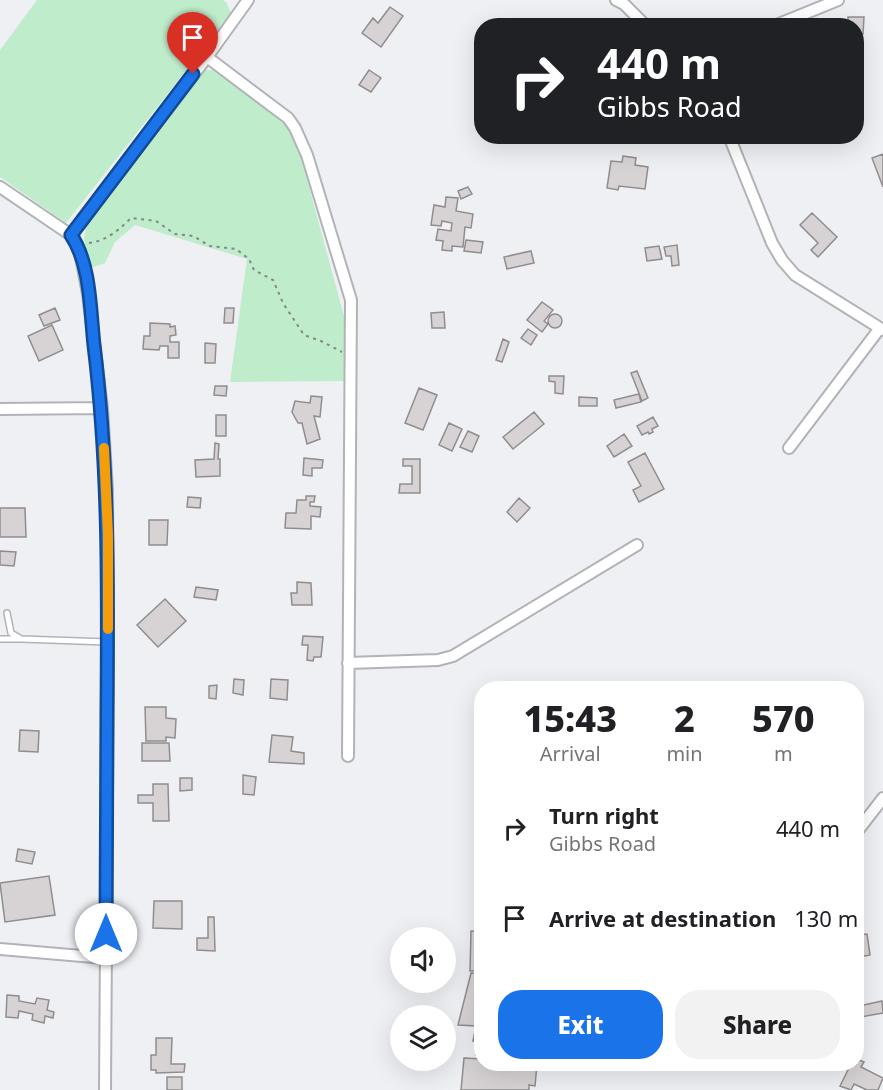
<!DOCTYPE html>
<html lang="en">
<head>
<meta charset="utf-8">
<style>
	body { margin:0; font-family:"Noto Sans",sans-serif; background:#f2f2f2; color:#202124; height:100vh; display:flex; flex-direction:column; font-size:22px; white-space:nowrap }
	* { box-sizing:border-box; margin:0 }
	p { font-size:20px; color:#757577 }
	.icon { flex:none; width:33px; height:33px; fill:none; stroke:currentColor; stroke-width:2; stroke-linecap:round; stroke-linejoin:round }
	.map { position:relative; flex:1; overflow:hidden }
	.sheet { position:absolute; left:474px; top:681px; width:390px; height:390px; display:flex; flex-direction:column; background:#fff; border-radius:24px; box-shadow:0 6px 24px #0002 }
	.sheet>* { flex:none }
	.guide { position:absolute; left:474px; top:18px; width:390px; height:126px; border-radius:24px; box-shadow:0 6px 24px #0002; background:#202124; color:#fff; overflow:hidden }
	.buttons { position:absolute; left:390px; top:927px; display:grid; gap:12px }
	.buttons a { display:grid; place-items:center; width:66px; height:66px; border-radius:50%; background:#fff; box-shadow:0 6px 24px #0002; font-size:30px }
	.pin { position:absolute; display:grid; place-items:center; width:51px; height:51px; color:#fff; margin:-62px -26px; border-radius:50% 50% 50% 0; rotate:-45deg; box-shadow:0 0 6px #0007 }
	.pin .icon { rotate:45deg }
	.me { position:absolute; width:66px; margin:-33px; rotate:0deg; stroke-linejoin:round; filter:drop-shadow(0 0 4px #0008) }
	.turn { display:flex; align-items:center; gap:21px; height:126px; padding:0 24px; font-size:27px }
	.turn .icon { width:78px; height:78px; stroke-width:2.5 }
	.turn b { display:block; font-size:42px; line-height:51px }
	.eta { display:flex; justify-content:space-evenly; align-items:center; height:102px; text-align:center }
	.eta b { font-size:36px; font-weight:800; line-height:42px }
	.button { display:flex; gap:12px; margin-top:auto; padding:12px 24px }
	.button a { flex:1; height:69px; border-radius:24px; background:#1a73e8; color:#fff; font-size:24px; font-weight:800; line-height:69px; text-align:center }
	.button a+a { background:#f2f2f2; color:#202124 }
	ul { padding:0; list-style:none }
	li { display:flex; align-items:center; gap:18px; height:90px; padding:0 24px }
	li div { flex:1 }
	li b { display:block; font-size:22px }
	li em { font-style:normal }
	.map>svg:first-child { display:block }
</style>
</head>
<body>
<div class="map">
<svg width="883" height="1090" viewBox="0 0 883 1090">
	<rect width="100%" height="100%" fill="#eff0f4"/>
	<path fill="#bfecca" d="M37 0H223L226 2 231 13 66 223 0 177V50Z
		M204 70H214L264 104 287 123 297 142 345 320 347 381 230 382 247 259 135 225 115 242 105 263 93 267 88 264 84 239 86 226Z"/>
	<path fill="#d7d3d5" stroke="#908d8f" stroke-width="1.5" d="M390 7 403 16 381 47 362 33 373 18 378 23Z
		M848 17H864L863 34H856V26H841V22H848Z
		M369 70 381 78 371 92 359 85Z
		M883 154V187L872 158Z
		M623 156 636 158 635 165 648 167 645 189 619 186 618 190 607 188 611 161 622 162Z
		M468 187 472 194 461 199 458 191Z
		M446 197 458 198 456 211 473 214 471 228 465 227 463 247 452 246V251L442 250 443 241 436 240 438 229 451 231 452 223 442 221 441 226 431 225 434 205 445 207Z
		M812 213 837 237 818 257 811 250 818 243 800 225Z
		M466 240 483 242 481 253 464 251Z
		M677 245 679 265 672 266 671 256H666L664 247Z
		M659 246 662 259 647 261 645 248Z
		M531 251 534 263 507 269 504 257Z
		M542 302 553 310 544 321 548 324 542 332 527 320Z
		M55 308 60 320 44 326 39 315Z
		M225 308H234L233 323H224Z
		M444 312 445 328H432L431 313Z
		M548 321a7 7 0 1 1 14 0a7 7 0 1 1-14 0Z
		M150 323 170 324V327L175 326 176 335 170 336V342H179V358H168V346H160L159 350 143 349 144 336H150Z
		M52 325 63 350 39 361 28 336Z
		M528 329 537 335 531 345 521 338Z
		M503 339 509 342 502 362 496 360Z
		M205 343 216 344 215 363H205Z
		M637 371 648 398 642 401 631 373Z
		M549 376H564L563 394 555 393V382L549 381Z
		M215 386H227L226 396 214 395Z
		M419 388 437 395 423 430 405 423Z
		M639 394 641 402 616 408 614 400Z
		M311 396 322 397 320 417 314 416 320 439 307 444 302 423H298L292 412 295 401 310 403Z
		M579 397 597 398V406H579Z
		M534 412 544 424 513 449 503 437Z
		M216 415H226V436H216Z
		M653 417 658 426 652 429 653 432 649 434 648 432 642 435 637 426Z
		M449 423 462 429 452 451 439 445Z
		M468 431 479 436 472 452 460 447Z
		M624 434 632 446 614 457 607 446Z
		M215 443 219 444 218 459H220V476L196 477 195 460 214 459Z
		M645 453 664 489 639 502 633 490 641 486 628 462Z
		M304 458 323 460 322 468H312V476L303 475Z
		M403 459H420V493H399L400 484H412V466H403Z
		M306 496H315L314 502H310V506L321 507 320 517 311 516V529L285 528 286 513H296L297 500H306Z
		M188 497 201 498 200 508 187 507Z
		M519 498 530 508 517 522 507 512Z
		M0 508H25L26 537H0Z
		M149 520H168L167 545H149Z
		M0 551 16 552 14 566 0 565Z
		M297 582 311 583 312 605H292L291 593H297Z
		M196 587 218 590 216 600 194 597Z
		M165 599 186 621 158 647 137 625Z
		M303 636 323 637 321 657H314L313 661 307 660 308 645H302Z
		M234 679 244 680 243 695 233 693Z
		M271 679 288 680 287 700 270 698Z
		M217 685 216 699 209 698V686Z
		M145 707H166V718L176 719 175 738 166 737V741H146Z
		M20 730 39 731 38 752 19 751Z
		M272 735 293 737 291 751 304 753V764L269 762Z
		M142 743H169L170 761H142Z
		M243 775 256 777 254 795 243 794Z
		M180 778H192V790L180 791Z
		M153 784H168L169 821H153V803H138V795H153Z
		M18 849 35 852 32 864 16 861Z
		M49 876 55 915 5 922 0 883Z
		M154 901H182V929L153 928Z
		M208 917H214L215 951 197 950V938H208Z
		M471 931 482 932V971H470Z
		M867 934 870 955 860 957 862 969 856 970V948L859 947 857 935Z
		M471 973 482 974V1055H476L479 1041H473L476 1026 458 1025Z
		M7 995 19 996V1001L35 1004 37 998 49 1000 47 1010 54 1012 53 1018 45 1016 44 1023 32 1020 33 1014 19 1011 18 1018 6 1017Z
		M882 1001 883 1013 861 1017 859 1006Z
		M156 1038H172L171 1064H185L184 1072 156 1073V1070H151V1055H156Z
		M464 1058 482 1059V1064H537L535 1086 529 1085V1090H461Z
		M856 1059 864 1062 861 1067 883 1078 878 1090H867L854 1084 851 1090 840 1086 851 1064H856Z
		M167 1077H182V1090H167Z"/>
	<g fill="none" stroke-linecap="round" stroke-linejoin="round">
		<g stroke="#b2b3b7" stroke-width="8">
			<path id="lane" d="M7 613 11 633 21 639 108 642
				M0 639H20"/>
		</g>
		<g stroke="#b2b3b7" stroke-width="14">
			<path id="street" d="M616 0 624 4 646 26
				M774 26 838 0
				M207 57 288 118 295 128 307 155 351 300 348 756
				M729 136 772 243 782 260 795 275 883 330
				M0 187 71 235 77 244 81 257 88 294 102 408 107 490 108 642 105 1090
				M71 235 207 57 248 0
				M0 409 102 408
				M789 448 880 328
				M348 663 438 660 453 656 637 545
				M856 833 883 798
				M0 949 105 958"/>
		</g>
		<path stroke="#858688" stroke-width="2" stroke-dasharray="3 4.5" stroke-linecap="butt" d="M89 243C106 241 119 230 131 218L156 221 175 234 193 236 210 246 236 249 249 259 254 270 273 280 283 303 304 335 321 341 342 352"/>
		<use href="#lane" stroke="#fff" stroke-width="5"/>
		<use href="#street" stroke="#fff" stroke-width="10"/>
	</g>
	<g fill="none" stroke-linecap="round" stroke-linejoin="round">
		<g stroke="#114b97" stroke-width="15">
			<path id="route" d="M106 934C106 860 106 786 107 712 108 589 109 467 94 345 90 309 91 265 71 235L193 74"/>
		</g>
		<use href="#route" stroke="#1a73e8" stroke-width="10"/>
		<path stroke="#f59e0b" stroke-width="10" d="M104 448 108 535V629"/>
	</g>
</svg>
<div class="buttons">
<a><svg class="icon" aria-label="sound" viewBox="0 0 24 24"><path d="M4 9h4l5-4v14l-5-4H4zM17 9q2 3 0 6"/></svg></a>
<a><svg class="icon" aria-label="layers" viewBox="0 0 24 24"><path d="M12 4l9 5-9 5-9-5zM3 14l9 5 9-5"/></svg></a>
</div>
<div class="pin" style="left:193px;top:74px;background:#d93025"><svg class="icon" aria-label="arrive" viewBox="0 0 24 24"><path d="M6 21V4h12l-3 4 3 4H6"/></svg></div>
<svg class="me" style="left:106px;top:934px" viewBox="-20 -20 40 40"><circle r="19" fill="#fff"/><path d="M0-13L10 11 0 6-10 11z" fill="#1a73e8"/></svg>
<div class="guide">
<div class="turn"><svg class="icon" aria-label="right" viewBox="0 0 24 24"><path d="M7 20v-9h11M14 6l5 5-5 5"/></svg><div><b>440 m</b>Gibbs Road</div></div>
</div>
<section class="sheet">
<div class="eta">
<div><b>15:43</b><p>Arrival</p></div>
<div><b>2</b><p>min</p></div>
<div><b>570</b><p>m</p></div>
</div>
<ul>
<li><svg class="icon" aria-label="right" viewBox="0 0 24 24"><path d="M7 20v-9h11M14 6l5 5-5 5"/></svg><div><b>Turn right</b><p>Gibbs Road</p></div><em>440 m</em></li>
<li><svg class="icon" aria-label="arrive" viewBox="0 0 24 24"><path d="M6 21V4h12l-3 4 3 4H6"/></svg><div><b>Arrive at destination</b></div><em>130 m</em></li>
</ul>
<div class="button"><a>Exit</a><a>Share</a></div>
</section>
</div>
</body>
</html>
